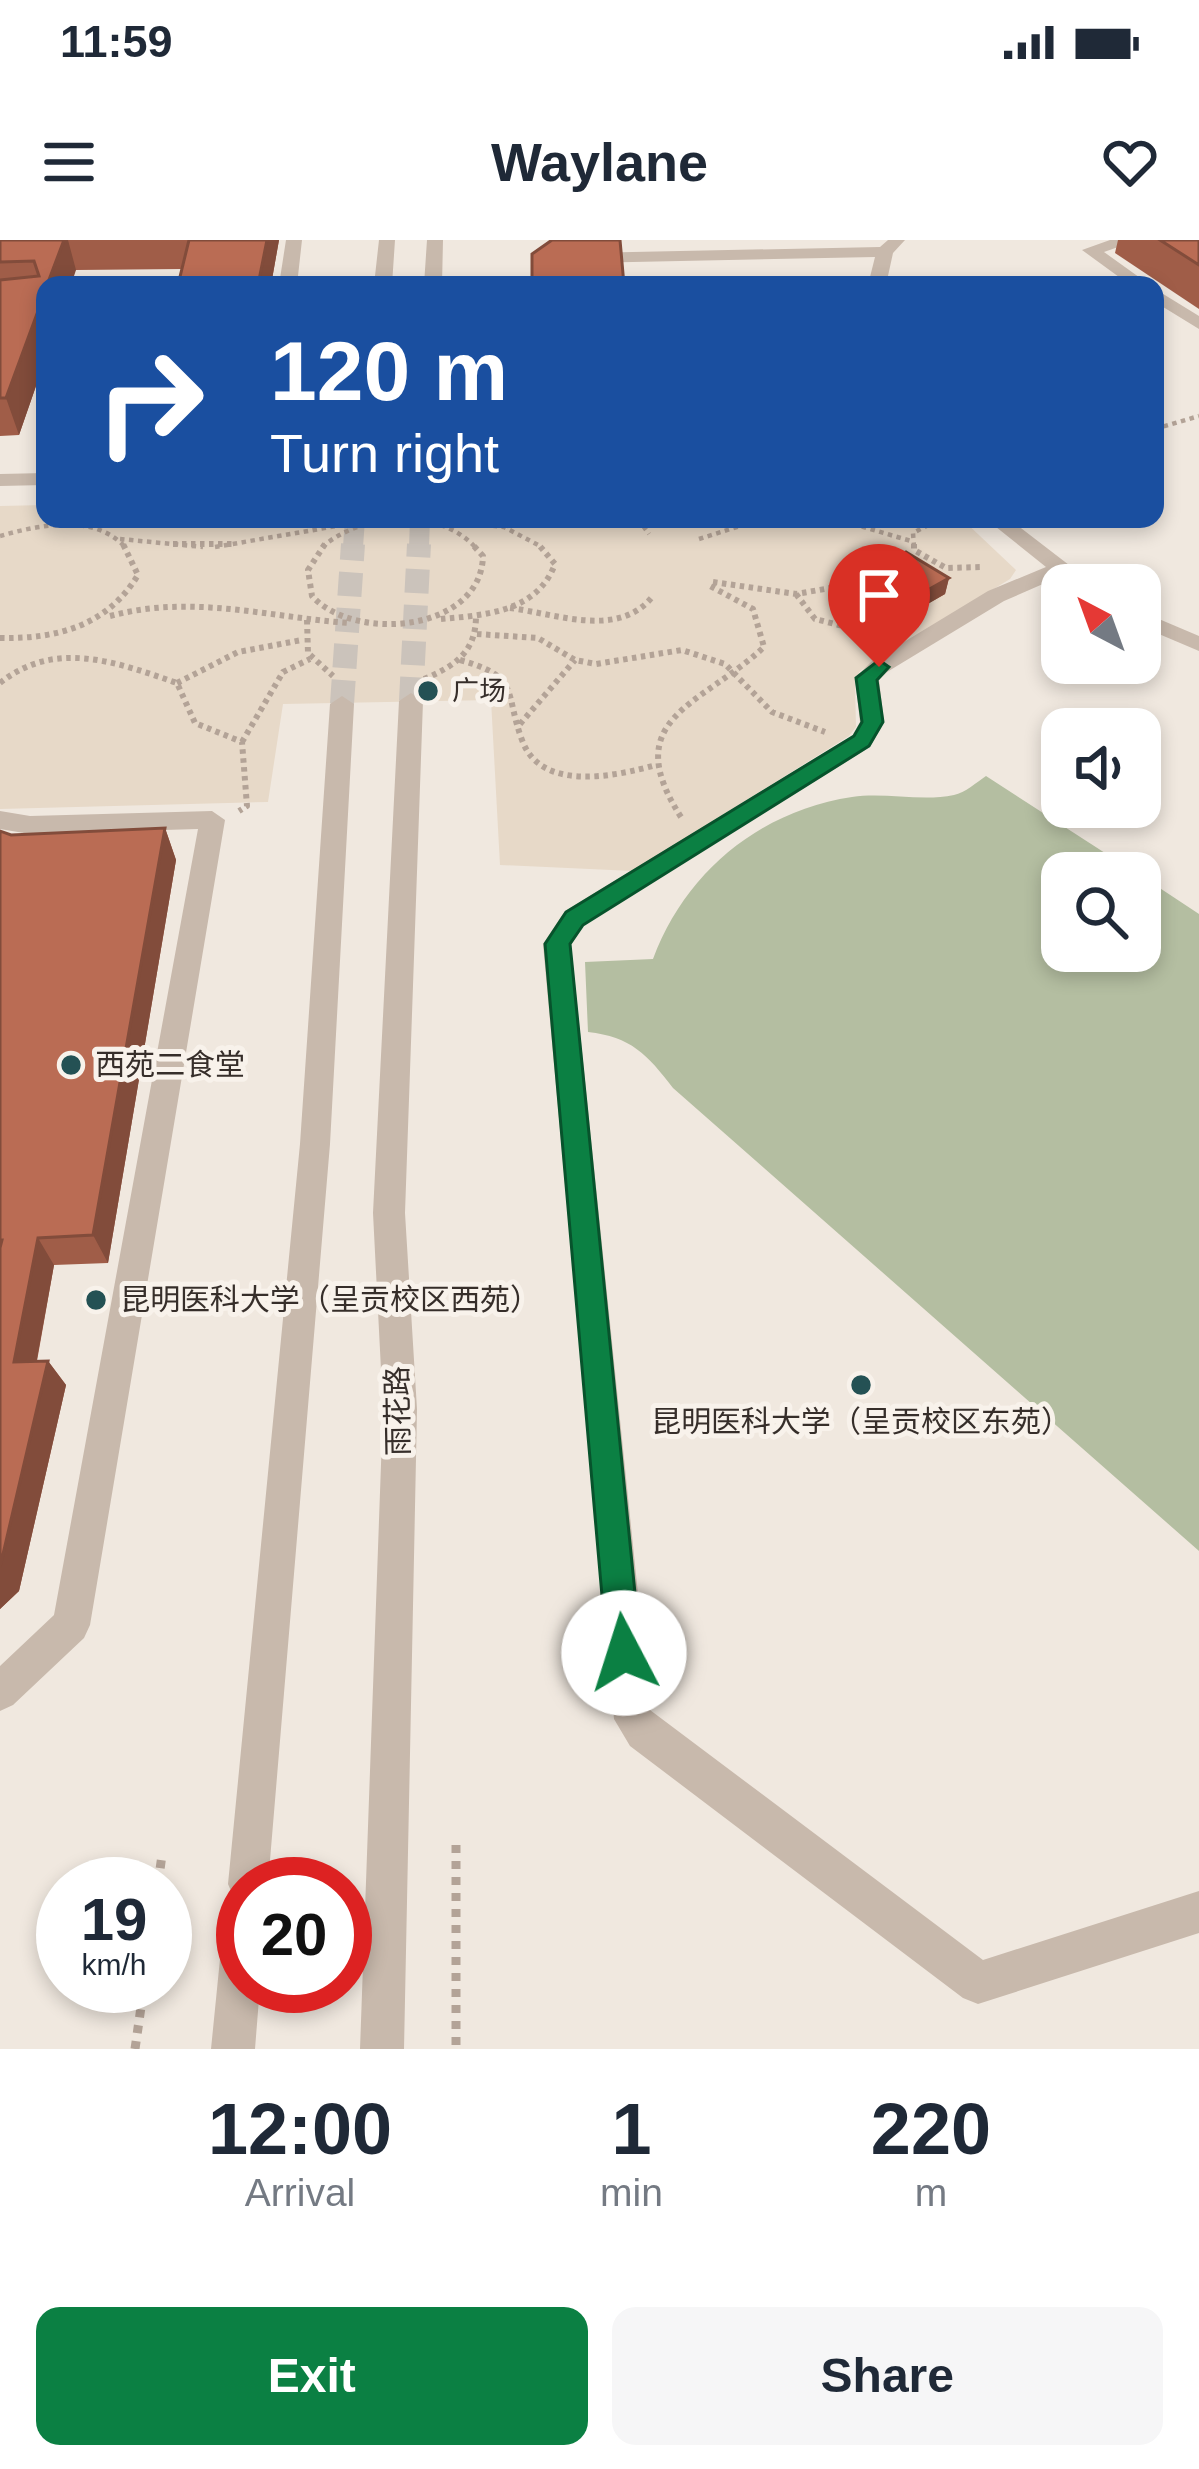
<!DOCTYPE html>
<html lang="en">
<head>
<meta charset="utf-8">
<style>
	body { margin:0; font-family:Arial,"Noto Sans SC",sans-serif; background:#f6f6f7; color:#1f2937; height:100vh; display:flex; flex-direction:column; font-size:45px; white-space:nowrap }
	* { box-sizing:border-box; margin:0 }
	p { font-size:39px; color:#747a83 }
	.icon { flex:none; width:66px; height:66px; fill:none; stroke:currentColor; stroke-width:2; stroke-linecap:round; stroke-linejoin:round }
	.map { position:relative; height:1809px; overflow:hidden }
	.panel { display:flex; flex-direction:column; background:#fff; flex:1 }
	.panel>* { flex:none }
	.hud { position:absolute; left:36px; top:36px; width:1128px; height:252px; border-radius:24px; box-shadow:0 6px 18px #0003; background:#1a4fa0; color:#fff; overflow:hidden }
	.needle { width:78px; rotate:319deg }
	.fabs { position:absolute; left:1041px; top:324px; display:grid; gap:24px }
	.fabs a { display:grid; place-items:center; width:120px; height:120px; border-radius:24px; background:#fff; box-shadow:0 6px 18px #0003; font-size:60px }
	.speed { position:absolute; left:36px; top:1617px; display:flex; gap:24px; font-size:60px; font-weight:700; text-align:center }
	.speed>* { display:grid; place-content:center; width:156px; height:156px; border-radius:50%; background:#fff; box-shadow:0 6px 18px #0003; line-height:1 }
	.speed small { font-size:30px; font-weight:400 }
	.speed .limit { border:18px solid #d22; background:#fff; color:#111 }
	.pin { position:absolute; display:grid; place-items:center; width:102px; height:102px; color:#fff; margin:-123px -51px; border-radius:50% 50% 50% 0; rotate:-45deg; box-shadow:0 0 12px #0007 }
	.pin .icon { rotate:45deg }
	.me { position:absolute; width:132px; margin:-66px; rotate:355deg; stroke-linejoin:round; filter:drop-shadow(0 0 9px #0008) }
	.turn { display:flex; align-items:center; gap:42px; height:252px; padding:0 36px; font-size:54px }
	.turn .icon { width:156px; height:156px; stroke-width:2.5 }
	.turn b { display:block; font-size:84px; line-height:102px }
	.eta { display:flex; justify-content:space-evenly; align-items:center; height:204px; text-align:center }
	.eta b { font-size:72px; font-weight:700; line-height:84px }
	.action { display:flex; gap:24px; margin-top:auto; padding:24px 36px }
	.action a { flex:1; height:138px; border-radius:24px; background:#0b8043; color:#fff; font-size:48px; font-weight:700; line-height:138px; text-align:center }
	.action a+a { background:#f6f6f7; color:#1f2937 }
	.status { display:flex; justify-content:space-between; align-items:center; height:84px; padding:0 60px; background:#fff; direction:ltr }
	.status svg { height:33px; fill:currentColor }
	header { display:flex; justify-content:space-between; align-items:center; height:156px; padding:0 36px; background:#fff; font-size:54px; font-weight:700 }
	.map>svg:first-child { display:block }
</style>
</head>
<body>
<div class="status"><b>11:59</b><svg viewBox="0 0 49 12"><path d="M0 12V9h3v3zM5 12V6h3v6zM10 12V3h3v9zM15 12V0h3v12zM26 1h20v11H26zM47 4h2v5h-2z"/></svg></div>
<header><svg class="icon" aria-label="menu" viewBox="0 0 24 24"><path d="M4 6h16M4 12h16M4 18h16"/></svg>Waylane<svg class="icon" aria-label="heart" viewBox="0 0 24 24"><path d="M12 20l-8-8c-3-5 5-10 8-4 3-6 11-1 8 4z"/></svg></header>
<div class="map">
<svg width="1199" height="1809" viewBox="0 0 1199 1809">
	<rect width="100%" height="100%" fill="#f0e8df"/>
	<path fill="#b4bea1" d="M986 536 1136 633H1062V711H1140V635L1199 674V1311L673 848C647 814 631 797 588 792L585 722 653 719C685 633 759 571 852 557 885 552 922 562 954 555 965 553 977 542 986 536Z"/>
	<path fill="#e7d9c8" d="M45 265V279H962L1016 330 1010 339 860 431 855 443 856 487 849 496 633 631 500 625 491 460 283 464 268 562 0 569V266Z"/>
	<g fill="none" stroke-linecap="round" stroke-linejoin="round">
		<path stroke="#cbc3bb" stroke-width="20" stroke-dasharray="20 9" stroke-linecap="butt" d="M353 307 355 279
			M419 307 420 279"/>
		<path stroke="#cbc3bb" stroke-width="24" stroke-dasharray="24 12" stroke-linecap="butt" d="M411 461 419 304
			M342 464 353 304"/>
		<path stroke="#b3a397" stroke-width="4.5" stroke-dasharray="4.5 4.5" stroke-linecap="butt" d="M1155 189 1199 176
			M638 279 649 294
			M836 279 911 301
			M439 280 504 287 542 307
			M507 286 553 279
			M0 296C39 285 94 273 125 307
			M120 299 203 307
			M699 299 762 279
			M215 307 360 282
			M322 307C362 273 437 266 475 307
			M914 307 913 293 940 279"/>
		<path stroke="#b3a397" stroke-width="6" stroke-dasharray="4.5 4.5" stroke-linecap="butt" d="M173 304H233
			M325 304 308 330 312 356C354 403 481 392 483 316L472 304
			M914 304V310L946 328 983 327
			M713 342 796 354 865 342
			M796 354 815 379 875 394
			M510 368C557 374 619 399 653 356
			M110 376C192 354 267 377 349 383
			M441 379C486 375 537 372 555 324L538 304
			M307 380 308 413 333 436
			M477 394 538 398 575 420 596 424 682 410 725 424 772 472 825 492
			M0 398C57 399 107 386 138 335L123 304
			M460 420C521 437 504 452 522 500 541 553 616 536 656 525
			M424 439C455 426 476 412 476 376
			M0 443C55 399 116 422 177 443L195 483 242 502 247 566 239 571
			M177 443 238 412 302 400
			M520 484 575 420
			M242 502 283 432 310 419
			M681 577C617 478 701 466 764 407L753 369 710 346"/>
		<path stroke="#b3a397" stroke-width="9" stroke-dasharray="8 8" stroke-linecap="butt" d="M456 1605V1809
			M158 1644 162 1615
			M135 1809 144 1746"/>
		<path fill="#c8b9ac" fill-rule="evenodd" d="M286 0H302L297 45H279Z
			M379 0H395L392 45H374Z
			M427 0H443L442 45H424Z
			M888 0H905L893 13 886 45H868L875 17 585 23 577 18 585 13 880 7Z
			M1110 0H1138L1104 12 1150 45H1130L1082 10Z
			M1155 49 1199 76V89L1155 62Z
			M45 233V245L0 246V234Z
			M986 279H1009L1095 345H1070L1059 337 1004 361 887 432 879 440 884 482 870 507 583 685 571 705 650 1470 983 1720 1199 1651V1693L978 1764 963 1758 630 1506 614 1479 543 704 565 671 852 496 860 482 855 438 871 422 988 351 1046 327Z
			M1140 371 1199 396V411L1140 386Z
			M411 453 423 461 405 973 417 1169 404 1809H360L383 1169 373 973 399 461Z
			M342 456 354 464 330 904 268 1644H243V1662L234 1658 228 1644 300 904 330 464Z
			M0 571 30 576 212 571 225 580 90 1385 84 1398 13 1465 0 1471V1426L54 1375 198 589 30 594 0 589Z
			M243 1678V1746H260L255 1809H211L222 1699 228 1684Z"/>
	</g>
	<path fill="#a05d48" d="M0 0H279L271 45H178L182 29 76 30 45 45V120L19 195 0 196Z
		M1118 0H1199V69L1115 13Z
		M857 337 949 338 945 354 898 381 855 354Z
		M165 588 176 620 108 1023 54 1025 37 1121H48L66 1145 19 1351 0 1369V591L11 595Z"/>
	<path fill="#824c3b" d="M64 0H68L76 30 71 45H47Z
		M267 0H279L271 45H258Z
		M45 52V120L19 195 6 158Z
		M949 338 945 354 898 381 901 365Z
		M165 588 176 620 108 1023 93 995Z
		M38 998 54 1025 32 1146 14 1122Z
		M48 1121 66 1145 19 1351 0 1369V1327Z"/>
	<path fill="#ba6c54" stroke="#824c3b" stroke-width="3" d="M0 0H64L47 45H45V52L6 158H0V40L39 36 34 21 0 22Z
		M189 0H267L258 45H178Z
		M552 0H620L624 45H532V14Z
		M1160 0H1199V25Z
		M906 312 949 338 901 365 857 337Z
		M165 588 93 995 38 998 14 1122 48 1121 0 1327V1008L2 1000H0V591L11 595Z"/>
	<path fill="#0b8043" stroke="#07532c" stroke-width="3" d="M879 420 889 427 877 440 883 482 869 506 583 685 570 704 641 1413 636 1425 624 1430 612 1425 607 1413 545 704 566 672 854 496 862 482 856 438Z"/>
	<g fill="#245154" stroke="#f8f2eb" stroke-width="4.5">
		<circle cx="428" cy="451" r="12"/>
		<circle cx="71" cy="825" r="12"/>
		<circle cx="96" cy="1060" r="12"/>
		<circle cx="861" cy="1145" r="12"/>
	</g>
	<g text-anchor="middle" stroke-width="10" stroke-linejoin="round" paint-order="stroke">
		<g font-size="27" fill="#362e2a" stroke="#f8f2eb" text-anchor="start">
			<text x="452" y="460">广场</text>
		</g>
		<g font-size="30" fill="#362e2a" stroke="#f8f2eb" text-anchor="start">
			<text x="95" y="835">西苑二食堂</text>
			<text x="120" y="1070">昆明医科大学（呈贡校区西苑）</text>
			<text x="861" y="1192" text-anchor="middle">昆明医科大学（呈贡校区东苑）</text>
		</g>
		<g font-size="30" fill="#362e2a" stroke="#f8f2eb">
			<text transform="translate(398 1171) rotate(-91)" y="10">雨花路</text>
		</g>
	</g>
</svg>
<div class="fabs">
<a><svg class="needle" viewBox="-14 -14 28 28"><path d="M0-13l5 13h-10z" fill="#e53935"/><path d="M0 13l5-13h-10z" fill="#747a83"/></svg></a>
<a><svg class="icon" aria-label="sound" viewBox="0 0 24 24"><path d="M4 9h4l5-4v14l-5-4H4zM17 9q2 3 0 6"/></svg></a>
<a><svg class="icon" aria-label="search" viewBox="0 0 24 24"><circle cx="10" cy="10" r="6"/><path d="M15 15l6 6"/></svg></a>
</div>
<div class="speed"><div>19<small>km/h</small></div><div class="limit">20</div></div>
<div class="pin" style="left:879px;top:427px;background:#d93025"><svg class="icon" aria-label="arrive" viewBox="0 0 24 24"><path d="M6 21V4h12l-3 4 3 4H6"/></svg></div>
<svg class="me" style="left:624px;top:1413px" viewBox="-20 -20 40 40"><circle r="19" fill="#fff"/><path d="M0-13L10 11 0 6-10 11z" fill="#0b8043"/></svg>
<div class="hud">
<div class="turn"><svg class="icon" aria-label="right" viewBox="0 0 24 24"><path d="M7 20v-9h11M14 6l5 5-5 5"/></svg><div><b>120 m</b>Turn right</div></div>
</div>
</div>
<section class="panel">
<div class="eta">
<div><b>12:00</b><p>Arrival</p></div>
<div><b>1</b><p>min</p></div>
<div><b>220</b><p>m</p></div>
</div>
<div class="action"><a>Exit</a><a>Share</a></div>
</section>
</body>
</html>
